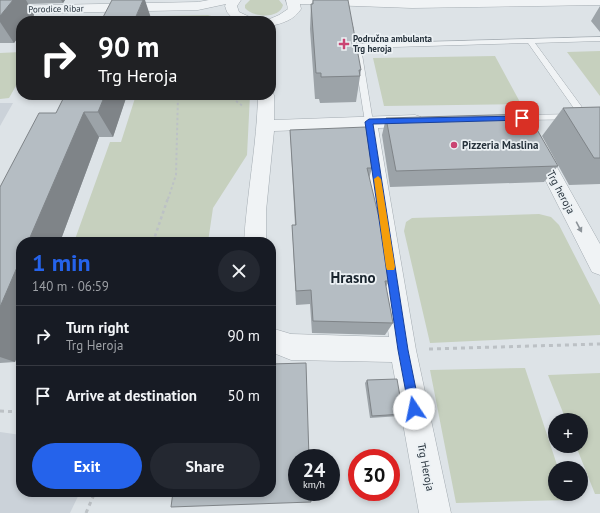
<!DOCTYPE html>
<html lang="en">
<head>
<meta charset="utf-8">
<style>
	body { margin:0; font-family:"PT Sans",sans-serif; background:#242831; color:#f1f3f6; height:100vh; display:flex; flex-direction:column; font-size:15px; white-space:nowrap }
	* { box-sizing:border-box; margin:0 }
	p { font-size:13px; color:#9ea1a6 }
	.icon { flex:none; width:22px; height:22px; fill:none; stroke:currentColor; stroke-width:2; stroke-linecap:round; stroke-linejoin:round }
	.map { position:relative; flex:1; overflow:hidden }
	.details { position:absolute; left:16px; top:237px; width:260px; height:260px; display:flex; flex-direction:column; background:#171b24; border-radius:16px; box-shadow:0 2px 6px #0003 }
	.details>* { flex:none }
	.guide { position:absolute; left:16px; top:16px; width:260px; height:84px; border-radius:16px; box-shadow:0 2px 6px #0003; background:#202124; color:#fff; overflow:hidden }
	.fabs { position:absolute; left:548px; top:413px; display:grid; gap:8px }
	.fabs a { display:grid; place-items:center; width:40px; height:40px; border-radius:50%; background:#171b24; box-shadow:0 2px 6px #0003; font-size:20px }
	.speed { position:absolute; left:288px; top:449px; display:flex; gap:8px; font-size:20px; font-weight:700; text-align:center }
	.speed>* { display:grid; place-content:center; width:52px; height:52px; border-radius:50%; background:#171b24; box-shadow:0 2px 6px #0003; line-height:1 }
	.speed small { font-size:10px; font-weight:400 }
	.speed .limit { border:6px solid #d22; background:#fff; color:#111 }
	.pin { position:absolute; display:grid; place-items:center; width:34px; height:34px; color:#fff; margin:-17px; border-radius:8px; box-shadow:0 2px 6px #0006 }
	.me { position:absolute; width:44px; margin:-22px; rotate:349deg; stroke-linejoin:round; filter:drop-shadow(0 0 3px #0008) }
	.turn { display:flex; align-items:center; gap:14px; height:84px; padding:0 16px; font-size:18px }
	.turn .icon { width:52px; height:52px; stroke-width:2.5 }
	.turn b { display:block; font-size:28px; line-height:34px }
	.round { display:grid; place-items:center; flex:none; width:42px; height:42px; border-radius:21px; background:#242831 }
	.headline { display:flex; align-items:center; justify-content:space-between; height:68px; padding:0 16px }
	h1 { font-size:24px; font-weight:600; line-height:30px; color:#2563eb }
	.primary-button { display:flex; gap:8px; margin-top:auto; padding:8px 16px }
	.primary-button a { flex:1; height:46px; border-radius:24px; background:#2563eb; color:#fff; font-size:16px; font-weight:600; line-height:46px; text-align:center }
	.primary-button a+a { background:#242831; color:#f1f3f6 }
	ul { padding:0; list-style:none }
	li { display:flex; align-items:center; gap:12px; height:60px; padding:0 16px; border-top:1px solid #363941 }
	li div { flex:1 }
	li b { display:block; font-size:15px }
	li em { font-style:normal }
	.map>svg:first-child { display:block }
</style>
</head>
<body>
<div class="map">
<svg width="600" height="513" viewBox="0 0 600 513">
	<rect width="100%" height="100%" fill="#dde3e7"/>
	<path fill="#cbd2d9" d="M0 103H13L0 126Z
		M0 432 21 435V492H80L70 513H0Z"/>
	<path fill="#c6d0be" d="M250 0H279L283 5C280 19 253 18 245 8V5Z
		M208 15 218 18 223 21H160L162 16Z
		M600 51V96L567 52Z
		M21 52V77L9 98 0 99V53Z
		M495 56 521 104 384 106 373 58Z
		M136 95H250L247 155 213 208 208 242H74L110 142H121Z
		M539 214 551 217 559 225 600 305V335L430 343 404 231 406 222 412 218Z
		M525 368 558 468H555V494H567L569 500 456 503 430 370Z
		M600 373V494H595L576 446H581V420H566L548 375Z"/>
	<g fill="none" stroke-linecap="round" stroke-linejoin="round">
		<g stroke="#a3abb1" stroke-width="1">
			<path id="service" d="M600 37V41L535 43 587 114 600 113V119L519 120 518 118 519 116 522 115 578 114 528 43 361 48 373 122 369 125 365 122 353 46 354 44Z"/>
		</g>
		<g stroke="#a3abb1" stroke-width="1">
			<path id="minor" d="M209 0H241L237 6 239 12 252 18 254 21 234 20 227 12 225 6 226 4 198 10 0 14V6L198 2Z
				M286 0H600V5L412 8 300 4 301 9C294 20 283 23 271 26V21H265L279 15 288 9Z
				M271 91 274 95V120L415 115 421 117 423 121 421 125 415 127 378 128 416 350 451 513H419L392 362 291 360 271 352V328L291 334 389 337 361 128 274 131 266 211V242H244C247 193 257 144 258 95H271Z
				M538 142 544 144 600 244V275L592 272 529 148 532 144Z"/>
		</g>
		<path stroke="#bcc1c5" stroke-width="1.5" stroke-dasharray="2 2" stroke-linecap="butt" d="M351 19 354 31"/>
		<path stroke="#bcc1c5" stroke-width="2" stroke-dasharray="2.5 2.5" stroke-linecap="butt" d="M228 95 244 107
			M168 199 176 175 178 95"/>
		<path stroke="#bcc1c5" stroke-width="2.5" stroke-dasharray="3 3" stroke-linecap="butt" d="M153 242 168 198"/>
		<path stroke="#bcc1c5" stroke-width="3" stroke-dasharray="4 4" stroke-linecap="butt" d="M429 349 600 344
			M0 411 21 412
			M86 513 95 492"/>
		<use href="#service" fill="#f0f3f5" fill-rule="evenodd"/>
		<use href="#minor" fill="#f0f3f5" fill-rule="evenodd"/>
	</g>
	<path fill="#9ca3a8" d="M0 0H65L63 3 28 4 34 15 30 21H21V33L14 43H0Z
		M313 0 361 70 356 102 320 103 319 99H315L310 29 311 4H312Z
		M600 6V32L591 21Z
		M65 95H127L113 137H99L60 242H21V346L15 362 0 363V187L56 113Z
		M600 107V184L569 185 542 136 563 108Z
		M386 118 558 166 544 182 390 187 382 135Z
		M290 130 372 168 369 179 389 281 386 287 393 323 385 335 312 333 310 304 296 305 292 225H295Z
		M367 380 403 414 400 416 370 418 365 383Z"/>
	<path fill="#7f8488" d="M13 0H26L34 15 30 21H21V33L14 43 0 22V16Z
		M61 0H65L63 3Z
		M143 0H145L152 21H134Z
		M105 95H127L113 137 98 112Z
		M84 112 99 137 60 242H28Z
		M21 258V346L15 362 0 357V307Z"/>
	<path fill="#b5bdc3" stroke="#7f8488" d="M0 0H13L0 16Z
		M112 0H143L134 21H101Z
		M313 0H348L361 70H359L360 76 321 77V73H316L311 4H313Z
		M65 95H105L98 112H84L28 242H21V258L0 307V187L39 113H56Z
		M600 107V158H594L563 108Z
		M528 114 558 166 396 171 386 118Z
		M366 127 372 168H367L381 226 389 281H385L393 323 313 321 311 290 296 291 292 225H296L290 130Z
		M306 363 309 458H297V492H310L311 502 171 507 173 492H271V364Z
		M397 379 403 414 372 416 367 380Z"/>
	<defs><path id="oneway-solid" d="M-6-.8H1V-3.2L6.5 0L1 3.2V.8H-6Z"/></defs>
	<use fill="#8c9399" href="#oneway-solid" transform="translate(579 227) rotate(62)"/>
	<path fill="#2563eb" stroke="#184099" d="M522 116 525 118 524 120 373 124 408 350 420 409 419 413 414 415 410 413 409 409 398 350 365 122 369 119Z"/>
	<path fill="#f59e0b" d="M378 176 381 179 395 267 394 270H387L386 267 374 179Z"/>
	<g fill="#ca4472" stroke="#ecf1f4" stroke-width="1.5">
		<path d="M342 38h4v4h4v4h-4v4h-4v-4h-4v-4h4z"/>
		<circle cx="454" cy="145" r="4"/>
	</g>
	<g text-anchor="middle" stroke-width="3.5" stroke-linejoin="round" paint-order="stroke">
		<g font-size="9" fill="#27333d" stroke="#ecf1f4">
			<text transform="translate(56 9) rotate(-1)" y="3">Porodice Ribar</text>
		</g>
		<g font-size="9" font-weight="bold" fill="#27333d" stroke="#ecf1f4" text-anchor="start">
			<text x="353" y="42">Područna ambulanta<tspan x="353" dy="10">Trg heroja</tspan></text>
		</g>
		<g font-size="11" font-weight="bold" fill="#27333d" stroke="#ecf1f4" text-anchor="start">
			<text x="462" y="149">Pizzeria Maslina</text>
		</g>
		<g font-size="11" fill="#27333d" stroke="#ecf1f4">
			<text transform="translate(561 192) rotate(62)" y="4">Trg heroja</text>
			<text transform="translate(426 467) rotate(79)" y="4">Trg Heroja</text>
		</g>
		<g font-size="15" font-weight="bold" fill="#19242d" stroke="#ecf1f4">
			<text x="353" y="283">Hrasno</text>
		</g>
	</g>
</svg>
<div class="fabs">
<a>+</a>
<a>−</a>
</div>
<div class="speed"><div>24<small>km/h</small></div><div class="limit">30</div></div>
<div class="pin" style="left:522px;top:118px;background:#d93025"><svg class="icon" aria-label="arrive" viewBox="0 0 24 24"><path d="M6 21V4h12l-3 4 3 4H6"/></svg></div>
<svg class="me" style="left:414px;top:409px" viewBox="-20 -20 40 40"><circle r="19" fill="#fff"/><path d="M0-13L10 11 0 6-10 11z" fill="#2563eb"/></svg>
<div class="guide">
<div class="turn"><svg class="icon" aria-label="right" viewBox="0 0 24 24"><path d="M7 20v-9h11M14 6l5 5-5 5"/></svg><div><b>90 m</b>Trg Heroja</div></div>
</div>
<section class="details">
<div class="headline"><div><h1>1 min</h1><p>140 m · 06:59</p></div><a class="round"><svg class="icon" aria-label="close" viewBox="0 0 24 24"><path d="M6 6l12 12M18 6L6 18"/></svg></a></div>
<ul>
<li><svg class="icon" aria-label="right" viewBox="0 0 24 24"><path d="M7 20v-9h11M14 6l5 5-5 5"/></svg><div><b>Turn right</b><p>Trg Heroja</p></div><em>90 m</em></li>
<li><svg class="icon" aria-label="arrive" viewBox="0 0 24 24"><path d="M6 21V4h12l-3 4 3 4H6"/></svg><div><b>Arrive at destination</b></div><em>50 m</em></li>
</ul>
<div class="primary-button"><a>Exit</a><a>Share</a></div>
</section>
</div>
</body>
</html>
